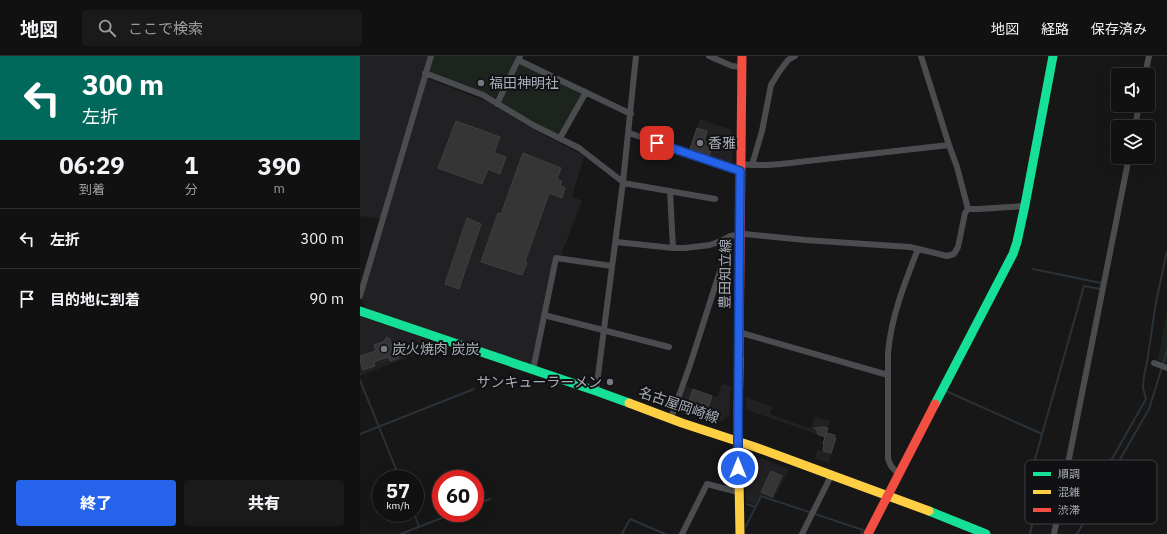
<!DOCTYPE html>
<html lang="ja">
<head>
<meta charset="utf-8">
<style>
	body { margin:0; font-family:"IBM Plex Sans","Noto Sans JP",sans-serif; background:#1a1a1a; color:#f1f3f6; height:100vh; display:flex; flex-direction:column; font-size:15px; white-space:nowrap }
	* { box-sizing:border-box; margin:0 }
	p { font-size:13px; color:#9c9d9f }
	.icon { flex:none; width:22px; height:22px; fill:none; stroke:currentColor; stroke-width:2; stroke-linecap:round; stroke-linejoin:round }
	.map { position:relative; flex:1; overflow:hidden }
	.sheet { display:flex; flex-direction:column; background:#111; width:360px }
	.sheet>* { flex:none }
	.guide { background:#00695c; color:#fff; overflow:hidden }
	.buttons { position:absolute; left:751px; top:12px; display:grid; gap:8px }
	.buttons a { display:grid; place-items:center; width:44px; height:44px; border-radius:4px; background:#111; box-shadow:0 4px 16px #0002,0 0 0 1px #303131; font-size:20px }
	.speed { position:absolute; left:12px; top:414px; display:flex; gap:8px; font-size:20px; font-weight:700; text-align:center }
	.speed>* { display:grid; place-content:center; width:52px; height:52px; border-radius:50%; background:#111; box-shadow:0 4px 16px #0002,0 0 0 1px #303131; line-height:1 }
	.speed small { font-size:10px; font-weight:400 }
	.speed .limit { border:6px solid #d22; background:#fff; color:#111 }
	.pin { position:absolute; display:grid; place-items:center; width:34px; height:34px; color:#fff; margin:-17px; border-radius:8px; box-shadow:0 2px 6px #0006 }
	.me { position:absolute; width:44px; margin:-22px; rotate:0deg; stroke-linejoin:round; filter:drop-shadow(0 0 3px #0008) }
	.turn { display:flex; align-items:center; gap:14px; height:84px; padding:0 16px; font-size:18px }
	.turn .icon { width:52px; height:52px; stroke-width:2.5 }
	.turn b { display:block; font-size:28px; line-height:34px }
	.eta { display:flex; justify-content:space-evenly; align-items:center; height:68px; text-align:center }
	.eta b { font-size:24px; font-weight:800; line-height:28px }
	.cta { display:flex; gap:8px; margin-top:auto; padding:8px 16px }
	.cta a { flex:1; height:46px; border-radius:4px; background:#2563eb; color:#fff; font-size:16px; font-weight:800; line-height:46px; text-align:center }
	.cta a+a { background:#1a1a1a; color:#f1f3f6 }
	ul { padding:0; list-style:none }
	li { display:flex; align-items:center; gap:12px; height:60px; padding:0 16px; border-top:1px solid #303131 }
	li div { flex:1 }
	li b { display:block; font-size:15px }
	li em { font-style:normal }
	header { display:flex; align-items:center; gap:24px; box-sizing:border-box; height:56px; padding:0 20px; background:#111; border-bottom:1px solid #303131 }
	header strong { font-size:19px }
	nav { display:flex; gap:22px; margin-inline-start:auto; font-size:14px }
	.search { width:280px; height:36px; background:#1a1a1a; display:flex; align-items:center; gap:10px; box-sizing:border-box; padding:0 14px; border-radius:4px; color:#9c9d9f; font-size:15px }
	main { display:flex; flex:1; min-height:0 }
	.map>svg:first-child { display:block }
</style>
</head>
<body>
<header>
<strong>地図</strong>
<div class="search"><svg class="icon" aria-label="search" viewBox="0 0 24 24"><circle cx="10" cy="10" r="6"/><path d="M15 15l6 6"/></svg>ここで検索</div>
<nav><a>地図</a><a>経路</a><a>保存済み</a></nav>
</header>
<main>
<section class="sheet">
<div class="guide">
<div class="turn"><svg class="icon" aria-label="left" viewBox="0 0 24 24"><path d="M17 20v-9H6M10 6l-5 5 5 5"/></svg><div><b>300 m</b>左折</div></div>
</div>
<div class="eta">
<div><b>06:29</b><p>到着</p></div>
<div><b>1</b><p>分</p></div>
<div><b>390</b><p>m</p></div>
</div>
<ul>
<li><svg class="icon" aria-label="left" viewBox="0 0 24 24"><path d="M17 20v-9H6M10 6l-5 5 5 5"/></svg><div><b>左折</b></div><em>300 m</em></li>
<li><svg class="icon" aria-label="arrive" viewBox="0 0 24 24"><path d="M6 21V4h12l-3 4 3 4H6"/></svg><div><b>目的地に到着</b></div><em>90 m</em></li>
</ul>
<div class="cta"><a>終了</a><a>共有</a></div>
</section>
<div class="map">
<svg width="807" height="478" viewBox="0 0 807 478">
	<rect width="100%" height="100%" fill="#171717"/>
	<path fill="#212123" d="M0 0H68L20 163 0 160Z
		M66 22 128 46 176 75 221 98 224 101 212 140 222 145 201 199H194L172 309 6 252 1 244Z
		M340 63 372 74V109L329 95Z
		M0 260 76 286V290L0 320Z
		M362 328 371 330 369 360 355 369 316 355 325 330 357 341Z
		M386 341 413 351 410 358 448 372 451 371 454 362 455 363 456 361 470 365 466 377 475 380 474 381 476 382 469 407 455 403 457 394 462 395 465 381 387 354Z
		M400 402 429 413 414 443 401 438 395 449 386 445V411Z"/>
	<path fill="#1d241e" d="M73 0H156L137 43 125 37 69 15Z
		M160 7 224 36 200 80 140 48Z
		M807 255V307L798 304Z"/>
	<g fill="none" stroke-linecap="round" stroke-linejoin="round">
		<path stroke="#2a3239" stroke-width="2" d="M673 213 741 227 743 226
			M0 324 40 423
			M586 335 682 378
			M0 378 114 333
			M705 440 728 445 786 343 783 332 784 320 787 306 796 246 807 195
			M387 448 395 451
			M115 449 130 443
			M54 457 59 471
			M386 470 401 440 503 474
			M41 478 94 457
			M262 478 270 463 305 478
			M501 478 503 474 507 475
			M670 478 677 443 668 428 724 230 741 233
			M717 478 789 353 807 295"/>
	</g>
	<path fill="#353536" stroke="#3f4043" d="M96 65 140 81 134 97 146 101 140 118 128 113 122 128 78 112Z
		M337 72 347 75 344 85 353 88 349 100 330 93Z
		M163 97 201 112 197 123 202 125 200 129 205 132 202 142 189 137 165 206 167 207 162 219 121 206 138 157 141 158Z
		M107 162 121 168 99 233 85 228Z
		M27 281 30 283 33 294 36 293 39 302 30 305 28 301 14 306 15 310 3 314 0 305V300L16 295 14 289 23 286Z
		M333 333 352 340 348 352 329 345Z
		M464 371 468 372 465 381 457 378 458 375 454 372Z
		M466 377 475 379 474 382H476L471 397 463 395 464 389 463 388Z
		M411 415 422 420 412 441 401 436Z"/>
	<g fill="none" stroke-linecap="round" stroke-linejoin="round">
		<path stroke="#4b4c50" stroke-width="6" d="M160 0 158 4 271 58
			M349 0 372 10 381 11
			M561 0 589 89 597 111 608 153
			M65 17 123 39 173 69 219 92 263 126
			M785 19 789 0
			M137 48 158 4
			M775 71 779 49
			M269 77 380 115
			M200 82 226 36
			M380 108 392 109 402 75 411 29 419 16 428 4 435 0
			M392 109H408L421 108 589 89
			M263 127 355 143
			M310 135 313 192
			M608 153H619L664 150
			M256 186 313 192H325L350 189 361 185 370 180 385 178 445 184 550 191 587 200 594 198 598 191 605 157 608 153
			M0 240 71 0
			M184 259 309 291
			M378 276 528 319
			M794 307 807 312
			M173 314 196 202 252 210
			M236 335 263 126 276 0
			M311 362 330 309 367 193 370 180
			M539 419 531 410 528 403V297C531 261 545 226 558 193
			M322 478 347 428 378 436
			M442 478 472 418
			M694 478 769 101"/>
		<path stroke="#16e098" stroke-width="9" d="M0 255 236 335 269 347
			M575 348 653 198 657 186 665 149 693 0
			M569 455 626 478"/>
		<path stroke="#ffcf43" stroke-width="9" d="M379 303 378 369 380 478
			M269 347 322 367 395 391 569 455"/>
		<path stroke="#f24e42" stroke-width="9" d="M379 303 382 0
			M508 478 575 348"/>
	</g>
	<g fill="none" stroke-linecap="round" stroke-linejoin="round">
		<g stroke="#184099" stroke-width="10">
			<path id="route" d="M297 87 380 115 378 369V412"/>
		</g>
		<use href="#route" stroke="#2563eb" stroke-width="7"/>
	</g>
	<g fill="#757880" stroke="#111113" stroke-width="1.5">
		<circle cx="121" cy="27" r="4"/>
		<circle cx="340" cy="87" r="4"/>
		<circle cx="24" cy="293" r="4"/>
		<circle cx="250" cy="326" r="4"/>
	</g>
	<g text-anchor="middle" stroke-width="4" stroke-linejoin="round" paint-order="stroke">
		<g font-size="14" fill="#a8adb8" stroke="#111113" text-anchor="start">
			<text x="129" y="32">福田神明社</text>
			<text x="348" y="92">香雅</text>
			<text x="32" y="298">炭火焼肉 炭炭</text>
			<text x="242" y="331" text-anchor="end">サンキューラーメン</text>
		</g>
		<g font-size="14" fill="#a8adb8" stroke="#111113">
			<text transform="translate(365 218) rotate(-89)" y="5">豊田知立線</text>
			<text transform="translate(319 349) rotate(19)" y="5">名古屋岡崎線</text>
		</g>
	</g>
	<rect x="665" y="404" width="132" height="64" rx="6" fill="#111113" stroke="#3e4045" stroke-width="1"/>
	<rect x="673" y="416" width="18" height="4" fill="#16e098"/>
	<rect x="673" y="434" width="18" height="4" fill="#ffcf43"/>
	<rect x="673" y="452" width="18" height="4" fill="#f24e42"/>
	<g font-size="11" fill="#a8adb8">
		<text x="698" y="422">順調</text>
		<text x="698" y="440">混雑</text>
		<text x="698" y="458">渋滞</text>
	</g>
</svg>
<div class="buttons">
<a><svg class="icon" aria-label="sound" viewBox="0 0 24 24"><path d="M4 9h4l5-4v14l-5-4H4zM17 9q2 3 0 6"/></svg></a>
<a><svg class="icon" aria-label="layers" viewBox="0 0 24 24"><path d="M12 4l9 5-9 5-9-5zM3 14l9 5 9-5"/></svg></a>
</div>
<div class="speed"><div>57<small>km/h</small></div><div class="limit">60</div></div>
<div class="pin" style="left:297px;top:87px;background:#d93025"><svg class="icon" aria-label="arrive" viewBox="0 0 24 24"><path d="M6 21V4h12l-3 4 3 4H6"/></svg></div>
<svg class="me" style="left:378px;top:412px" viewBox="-20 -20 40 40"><circle r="17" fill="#2563eb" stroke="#fff" stroke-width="3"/><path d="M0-11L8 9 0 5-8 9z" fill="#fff"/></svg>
</div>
</main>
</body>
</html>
